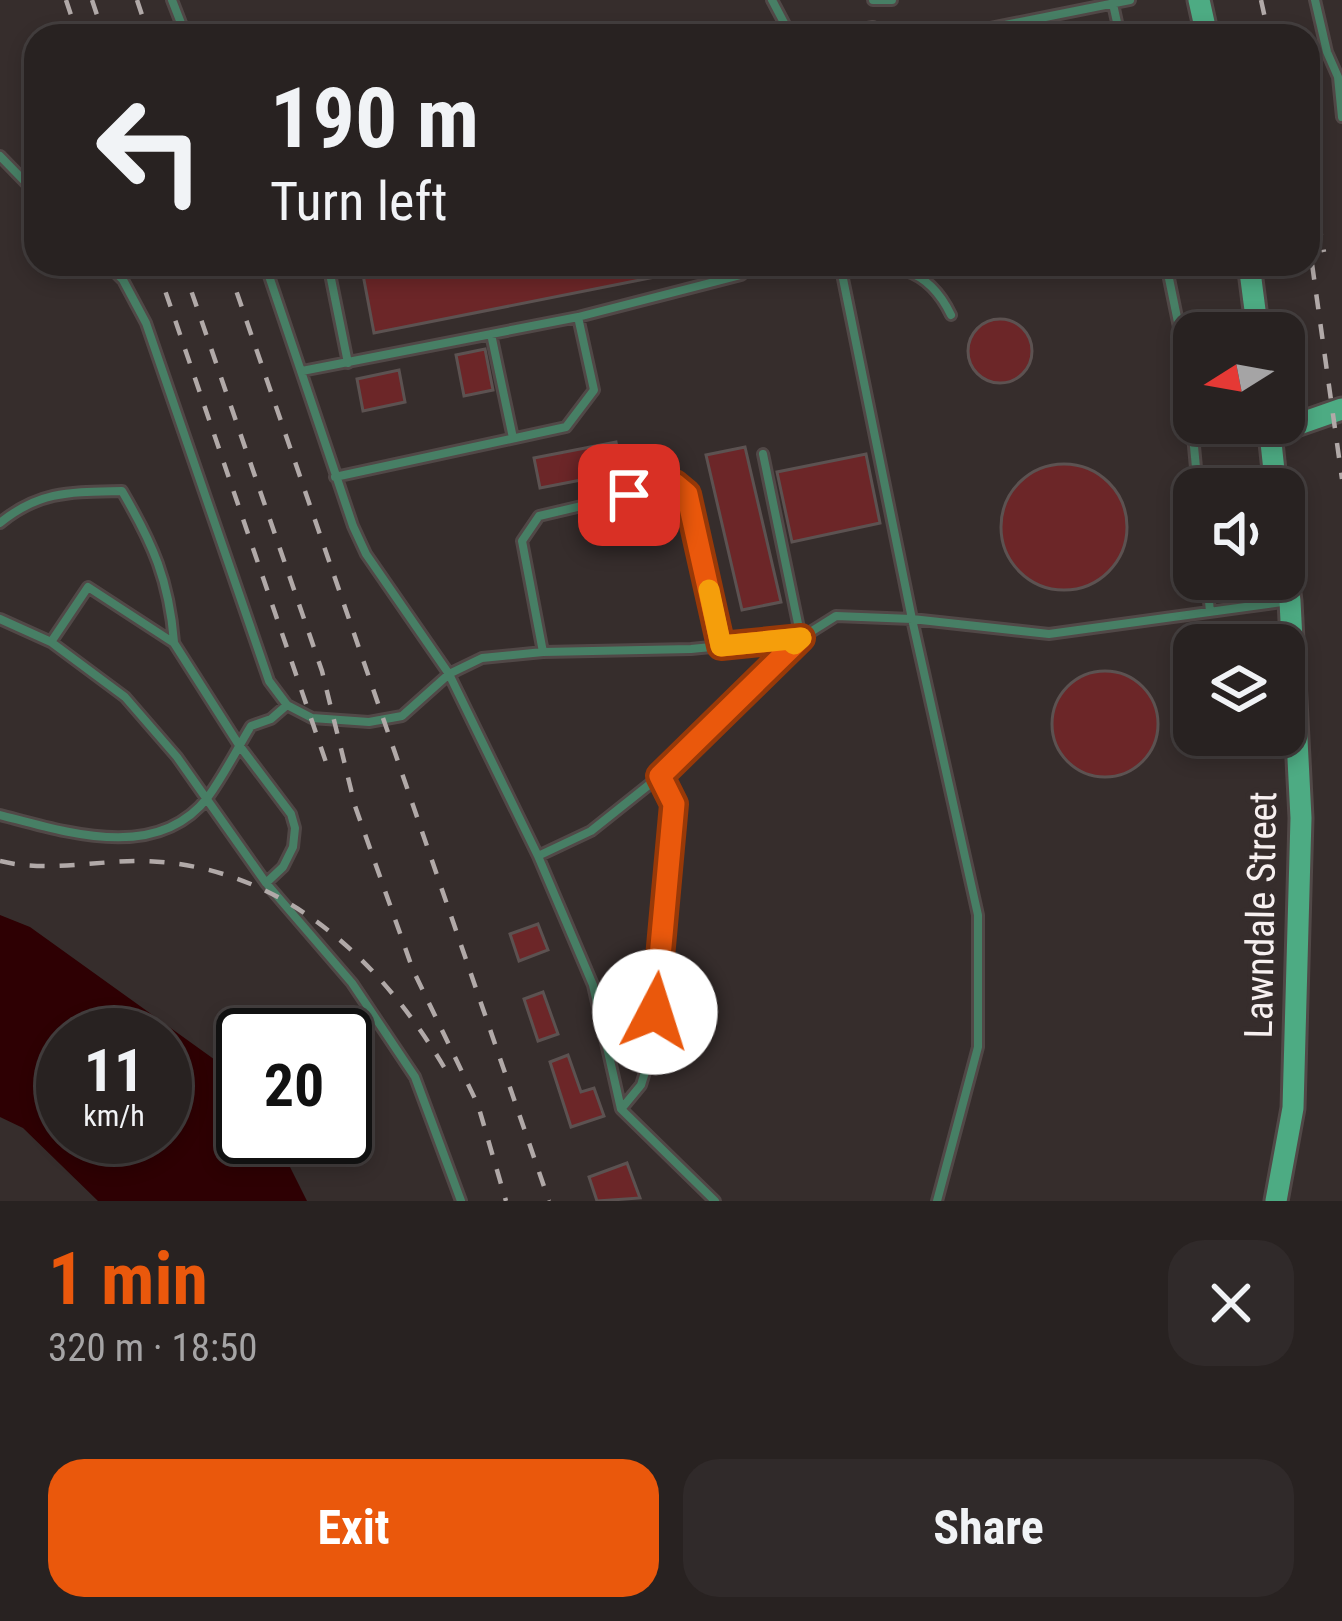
<!DOCTYPE html>
<html lang="en">
<head>
<meta charset="utf-8">
<style>
	body { margin:0; font-family:"Roboto Condensed",sans-serif; background:#302a2a; color:#f1f3f6; height:100vh; display:flex; flex-direction:column; font-size:45px; white-space:nowrap }
	* { box-sizing:border-box; margin:0 }
	p { font-size:39px; color:#a5a4a5 }
	.icon { flex:none; width:66px; height:66px; fill:none; stroke:currentColor; stroke-width:2; stroke-linecap:round; stroke-linejoin:round }
	.map { position:relative; height:1201px; overflow:hidden }
	.drawer { display:flex; flex-direction:column; background:#282221; flex:1 }
	.drawer>* { flex:none }
	.banner { position:absolute; left:24px; top:24px; width:1296px; height:252px; border-radius:36px; box-shadow:0 6px 18px #0003,0 0 0 3px #443f3f; background:#282221; color:#f1f3f6; overflow:hidden }
	.needle { width:78px; rotate:259deg }
	.tools { position:absolute; left:1173px; top:312px; display:grid; gap:24px }
	.tools a { display:grid; place-items:center; width:132px; height:132px; border-radius:24px; background:#282221; box-shadow:0 6px 18px #0003,0 0 0 3px #443f3f; font-size:60px }
	.speed { position:absolute; left:36px; top:1008px; display:flex; gap:24px; font-size:60px; font-weight:700; text-align:center }
	.speed>* { display:grid; place-content:center; width:156px; height:156px; border-radius:50%; background:#282221; box-shadow:0 6px 18px #0003,0 0 0 3px #443f3f; line-height:1 }
	.speed small { font-size:30px; font-weight:400 }
	.speed .limit { border:6px solid #111; border-radius:18px; background:#fff; color:#111 }
	.pin { position:absolute; display:grid; place-items:center; width:102px; height:102px; color:#fff; margin:-51px; border-radius:24px; box-shadow:0 6px 18px #0006 }
	.me { position:absolute; width:132px; margin:-66px; rotate:5deg; stroke-linejoin:round; filter:drop-shadow(0 0 9px #0008) }
	.turn { display:flex; align-items:center; gap:42px; height:252px; padding:0 48px; font-size:54px }
	.turn .icon { width:156px; height:156px; stroke-width:2.5 }
	.turn b { display:block; font-size:84px; line-height:102px }
	.round { display:grid; place-items:center; flex:none; width:126px; height:126px; border-radius:36px; background:#302a2a }
	.summary { display:flex; align-items:center; justify-content:space-between; height:204px; padding:0 48px }
	h1 { font-size:72px; font-weight:700; line-height:90px; color:#ea580c }
	.button { display:flex; gap:24px; margin-top:auto; padding:24px 48px }
	.button a { flex:1; height:138px; border-radius:36px; background:#ea580c; color:#fff; font-size:48px; font-weight:700; line-height:138px; text-align:center }
	.button a+a { background:#302a2a; color:#f1f3f6 }
	.map>svg:first-child { display:block }
</style>
</head>
<body>
<div class="map">
<svg width="1342" height="1201" viewBox="0 0 1342 1201">
	<rect width="100%" height="100%" fill="#362d2c"/>
	<path fill="#2e0003" fill-rule="evenodd" d="M0 915 30 927 243 1080V1137H275L307 1201H98L23 1128 0 1117ZM63 1035H165V1137H63Z"/>
	<path fill="#6c2628" stroke="#5c5251" stroke-width="3" d="M361 264H689L690 270 374 333Z
		M968 351a32 32 0 1 1 64 0a32 32 0 1 1-64 0Z
		M485 349 493 390 464 396 456 355Z
		M399 370 405 402 363 411 357 379Z
		M616 442 622 472 540 488 534 458Z
		M745 447 781 602 742 610 706 455Z
		M866 454 880 523 792 542 777 472Z
		M1001 527a63 63 0 1 1 126 0a63 63 0 1 1-126 0Z
		M1052 724a53 53 0 1 1 106 0a53 53 0 1 1-106 0Z
		M538 924 548 950 519 961 510 934Z
		M543 992 558 1034 538 1041 524 999Z
		M568 1055 581 1092 594 1088 604 1116 571 1127 550 1062Z
		M627 1163 640 1198 597 1201 589 1177Z"/>
	<g fill="none" stroke-linecap="round" stroke-linejoin="round">
		<g stroke="#514847" stroke-width="14">
			<path id="service" d="M172 0 186 36
				M772 0 791 36
				M873 0H892
				M1315 0 1327 52 1338 77 1342 117
				M1113 4 1120 36
				M824 36 873 27 887 36
				M950 36 1130 0
				M0 156 36 193
				M107 264 123 280 146 323 269 681 287 705 312 718 369 722 402 716 449 674 482 658 543 652 691 649 801 638 836 616 912 619 1049 634 1289 601
				M265 264 353 526 366 554 449 674 538 856 593 985 621 1109 715 1201
				M328 264 348 363
				M840 264 912 619 978 915V1047L937 1201
				M1166 264 1186 361 1198 489
				M840 267C891 265 926 263 951 315
				M491 334 513 438
				M302 371 578 317 741 275 755 264
				M335 477 566 427 594 390 578 317
				M0 523C40 490 73 492 122 491 153 544 169 580 174 642
				M1207 579 1210 612
				M0 619 51 642 125 697 177 757 266 883 352 983 415 1077 461 1201
				M51 642 88 587 174 643 239 745 291 814 295 828 293 847 283 867 266 883
				M543 652 522 541 539 516 675 484 687 494 721 646
				M0 815C66 832 157 863 208 797 224 775 237 749 251 726L271 719 287 705
				M538 856 591 831 660 776 801 638 763 454
				M622 1108 641 1085 651 1053 674 804 660 776"/>
		</g>
		<g stroke="#514847" stroke-width="27">
			<path id="secondary" d="M1199 0 1207 36
				M1249 264 1258 333
				M1269 424 1276 489
				M1270 434 1342 409
				M1276 1201 1293 1108 1301 818 1290 601 1284 557"/>
		</g>
		<use href="#service" stroke="#477f65" stroke-width="8"/>
		<use href="#secondary" stroke="#4dab83" stroke-width="21"/>
		<path stroke="#b1a9a8" stroke-width="4.5" stroke-dasharray="15 15" stroke-linecap="butt" d="M66 0 78 36
			M92 0 104 36
			M137 0 149 36
			M1261 0 1269 36
			M1308 161 1324 252
			M1308 235 1342 479
			M156 264 330 774
			M182 264 322 671 355 806 413 970 478 1105 506 1201
			M227 264 549 1201
			M0 861C48 873 97 860 146 861 283 866 381 960 447 1072"/>
	</g>
	<g fill="none" stroke-linecap="round" stroke-linejoin="round">
		<g stroke="#983908" stroke-width="30">
			<path id="route" d="M629 495 675 484 687 494 721 646 801 638 660 776 674 804 655 1012"/>
		</g>
		<use href="#route" stroke="#ea580c" stroke-width="21"/>
		<path stroke="#f59e0b" stroke-width="21" d="M709 590 721 646 801 638 794 644"/>
	</g>
	<g text-anchor="middle" stroke-width="10" stroke-linejoin="round" paint-order="stroke">
		<g font-size="39" fill="#f7f0f0" stroke="#362d2c">
			<text transform="translate(1260 915) rotate(-89)" y="14">Lawndale Street</text>
		</g>
	</g>
</svg>
<div class="tools">
<a><svg class="needle" viewBox="-14 -14 28 28"><path d="M0-13l5 13h-10z" fill="#e53935"/><path d="M0 13l5-13h-10z" fill="#a5a4a5"/></svg></a>
<a><svg class="icon" aria-label="sound" viewBox="0 0 24 24"><path d="M4 9h4l5-4v14l-5-4H4zM17 9q2 3 0 6"/></svg></a>
<a><svg class="icon" aria-label="layers" viewBox="0 0 24 24"><path d="M12 4l9 5-9 5-9-5zM3 14l9 5 9-5"/></svg></a>
</div>
<div class="speed"><div>11<small>km/h</small></div><div class="limit">20</div></div>
<div class="pin" style="left:629px;top:495px;background:#d93025"><svg class="icon" aria-label="arrive" viewBox="0 0 24 24"><path d="M6 21V4h12l-3 4 3 4H6"/></svg></div>
<svg class="me" style="left:655px;top:1012px" viewBox="-20 -20 40 40"><circle r="19" fill="#fff"/><path d="M0-13L10 11 0 6-10 11z" fill="#ea580c"/></svg>
<div class="banner">
<div class="turn"><svg class="icon" aria-label="left" viewBox="0 0 24 24"><path d="M17 20v-9H6M10 6l-5 5 5 5"/></svg><div><b>190 m</b>Turn left</div></div>
</div>
</div>
<section class="drawer">
<div class="summary"><div><h1>1 min</h1><p>320 m · 18:50</p></div><a class="round"><svg class="icon" aria-label="close" viewBox="0 0 24 24"><path d="M6 6l12 12M18 6L6 18"/></svg></a></div>
<div class="button"><a>Exit</a><a>Share</a></div>
</section>
</body>
</html>
